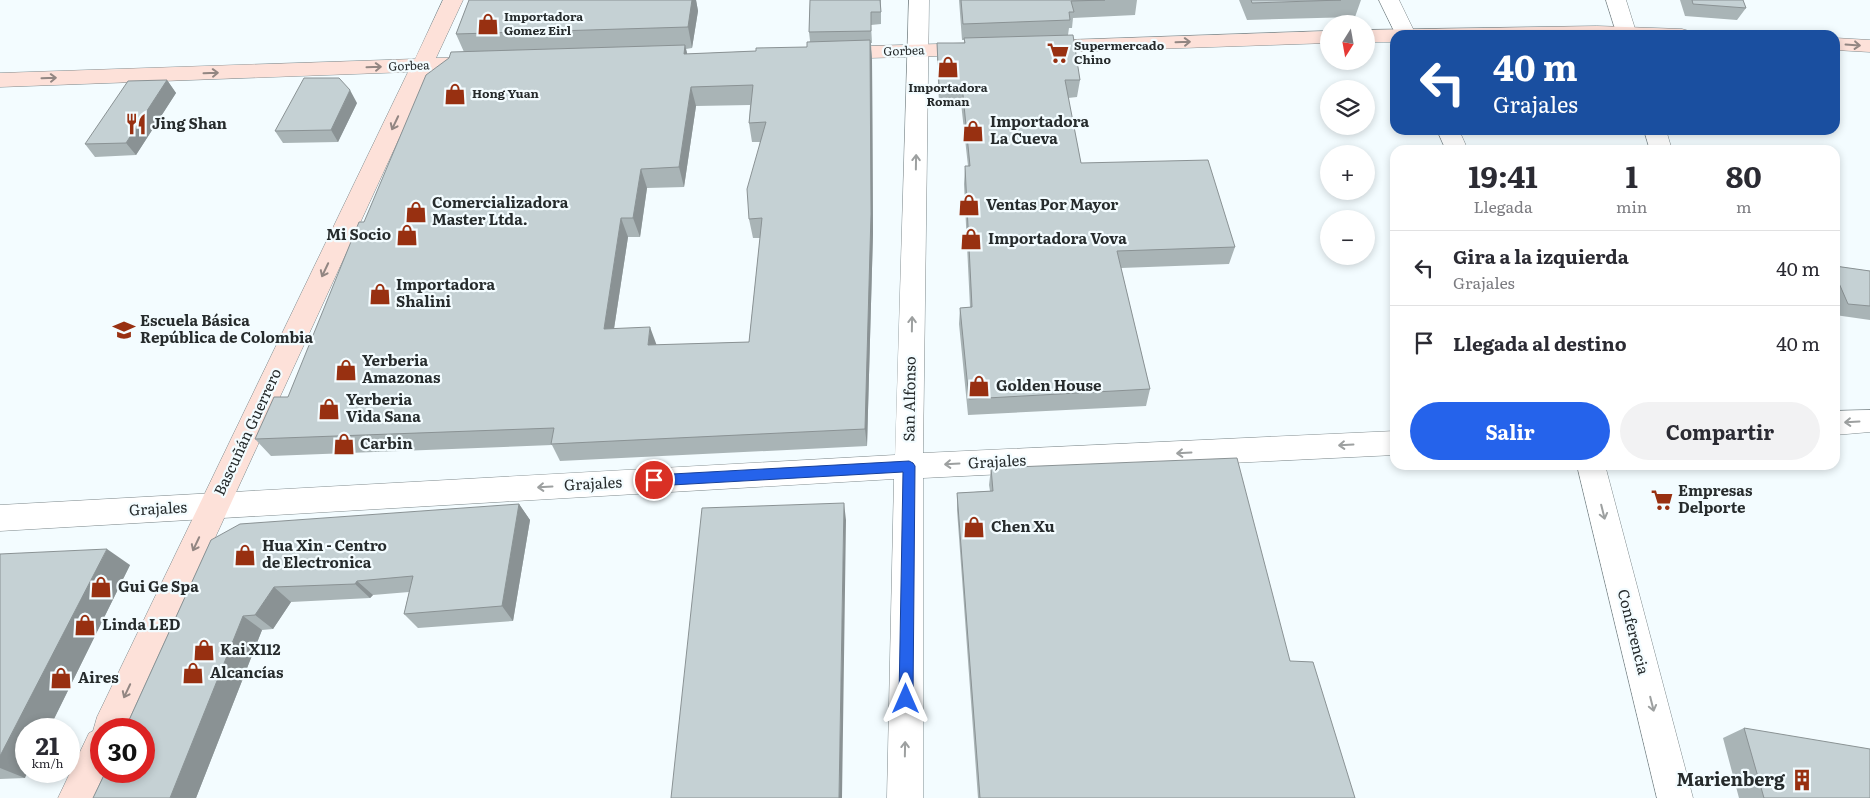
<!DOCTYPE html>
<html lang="es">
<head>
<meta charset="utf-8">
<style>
	body { margin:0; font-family:Literata,serif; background:#f2f2f3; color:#2b2b33; height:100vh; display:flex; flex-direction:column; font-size:19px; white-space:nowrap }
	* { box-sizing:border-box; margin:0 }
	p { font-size:16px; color:#7c7c81 }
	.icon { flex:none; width:28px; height:28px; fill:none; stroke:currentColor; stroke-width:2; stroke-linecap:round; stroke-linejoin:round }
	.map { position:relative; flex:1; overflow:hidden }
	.drawer { position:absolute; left:1390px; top:145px; width:450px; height:325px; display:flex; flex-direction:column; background:#fff; border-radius:15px; box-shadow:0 2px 8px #0003 }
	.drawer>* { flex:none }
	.banner { position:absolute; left:1390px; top:30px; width:450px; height:105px; border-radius:15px; box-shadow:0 2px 8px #0003; background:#1a4fa0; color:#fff; overflow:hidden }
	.needle { width:32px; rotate:191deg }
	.fabs { position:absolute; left:1320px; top:15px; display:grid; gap:10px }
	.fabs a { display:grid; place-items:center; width:55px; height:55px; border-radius:50%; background:#fff; box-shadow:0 2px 8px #0003; font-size:25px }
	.speed { position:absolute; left:15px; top:718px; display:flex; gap:10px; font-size:25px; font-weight:700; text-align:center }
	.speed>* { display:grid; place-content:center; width:65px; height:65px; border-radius:50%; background:#fff; box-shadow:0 2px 8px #0003; line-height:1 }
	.speed small { font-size:12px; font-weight:400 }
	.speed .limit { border:8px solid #d22; background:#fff; color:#111 }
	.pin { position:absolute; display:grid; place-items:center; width:42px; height:42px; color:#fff; margin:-21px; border:2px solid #fff; border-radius:50%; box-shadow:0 1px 5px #0007 }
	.me { position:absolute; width:55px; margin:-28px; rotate:0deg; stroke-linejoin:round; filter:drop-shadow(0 0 4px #0008) }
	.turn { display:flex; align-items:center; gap:18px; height:105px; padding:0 20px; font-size:22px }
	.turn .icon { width:65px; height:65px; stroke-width:2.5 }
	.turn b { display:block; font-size:35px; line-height:42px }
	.eta { display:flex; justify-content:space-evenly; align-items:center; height:85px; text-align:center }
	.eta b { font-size:30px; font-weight:700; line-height:35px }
	.action { display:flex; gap:10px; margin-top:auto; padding:10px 20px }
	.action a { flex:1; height:58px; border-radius:30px; background:#2563eb; color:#fff; font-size:20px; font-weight:700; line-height:58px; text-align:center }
	.action a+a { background:#f2f2f3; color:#2b2b33 }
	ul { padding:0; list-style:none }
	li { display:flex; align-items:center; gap:15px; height:75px; padding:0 20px; border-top:1px solid #e1e1e2 }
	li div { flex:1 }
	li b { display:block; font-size:19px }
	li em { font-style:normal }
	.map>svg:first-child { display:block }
</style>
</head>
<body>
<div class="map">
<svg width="1870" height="798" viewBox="0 0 1870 798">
	<rect width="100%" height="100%" fill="#f3fcff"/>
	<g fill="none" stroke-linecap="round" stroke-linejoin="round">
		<g stroke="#7f8a8d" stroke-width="1">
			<path id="street" d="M909 0H929L923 453 1395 431V455L923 478V798H887L894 479 0 531V505L895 455Z
				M1379 0H1399L1416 35H1396Z
				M1606 0H1626L1637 35H1617Z
				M1437 130H1459L1468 150H1446Z
				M1644 130H1666L1672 150H1650Z
				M1870 410V432L1835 435V411Z
				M1577 465H1605L1693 798H1657Z"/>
		</g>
		<g stroke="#7f8a8d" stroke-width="1">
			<path id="secondary" d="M443 0H463L436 58 478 57 485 58 488 63 485 68 478 69 430 71 127 729H101V771H107L94 798H58L89 733 93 731 97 717 408 72 0 87V73L415 59Z
				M1597 26 1682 29 1689 31 1692 35H1395V42H1366V30Z
				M1329 31V43L1036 53 1029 51 1026 47 1029 43 1036 41Z
				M1835 38 1870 40V52L1835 50Z
				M975 43 982 45 985 49 982 53 975 55 834 59 827 57 824 53 827 49 834 47Z"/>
		</g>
		<use href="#street" fill="#fff" fill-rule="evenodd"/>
		<use href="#secondary" fill="#fde1d9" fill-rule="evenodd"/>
	</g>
	<path fill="#a9b4b6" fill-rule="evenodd" d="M469 0H696L698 11 692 48 686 49 687 54 756 51 807 47 810 41 809 32 810 0H881V24L871 25 872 43H871L872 59 873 233 867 446 560 461 552 445 271 456 255 439 288 397 364 222 464 52 456 34ZM750 105 749 123 752 142H760L749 219 753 238H760L749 342 657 345 614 329 628 237H640L647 188 684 187 696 106Z
		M959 0H1137L1135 15 1073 18 1072 28H1069L1068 35 1080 80 1077 97 1068 98 1081 163 1235 247 1229 264 1121 268 1150 389 1146 406 968 415 959 324 960 308 970 307 964 184 965 166H968L961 103H939L937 61V43H964V40H962Z
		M1239 0H1361L1355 17 1247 20Z
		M1680 0H1743L1746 8 1737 20 1685 16Z
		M167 80 176 93 136 155 95 157 85 144Z
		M357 103 338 142 283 143 275 131Z
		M1835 266 1870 271V320L1835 315Z
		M991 468 1290 661 1355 798H978L957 510V493L990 491 989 485Z
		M519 504 530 520 513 621 418 628 404 614 409 592 373 595 370 598 291 602 273 629 262 630 196 798H93L211 540Z
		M0 554 130 565 49 729H26L25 778 0 779Z
		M1744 728 1870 798H1739L1723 738Z"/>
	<path fill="#8a9294" d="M689 0H696L698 11 692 48 688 27Z
		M870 40 872 59 873 233 867 446 865 429Z
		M685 45 690 65 684 54Z
		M167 80 176 93 136 155 126 143Z
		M691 87 696 106 684 187 679 167Z
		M350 90 357 103 338 142 331 130Z
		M641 169 647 188 640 237 633 218Z
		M621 218 628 237 611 348 604 329Z
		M650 327 657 346 648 345Z
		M844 503 846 520 842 798H839Z
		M519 504 530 520 513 621 502 606Z
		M107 549 130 565 49 729H26V771H28L25 778 0 768V756Z
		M357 581 373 595 370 598 355 584Z
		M274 587 291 602 273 629 255 615Z
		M243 616 262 630 196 798H170Z"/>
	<path fill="#c5d1d4" stroke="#8a9294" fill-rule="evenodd" d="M469 0H692L688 27 456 34Z
		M810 0H880L881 12H871V31L809 32Z
		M961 0H1105L1071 1 1074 12H1069L1070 20 963 24Z
		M1251 0H1341L1252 3Z
		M1692 0H1743L1746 8 1693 4Z
		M1073 35 1080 80H1065L1081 163 1208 160 1235 247 1117 251 1150 389 969 399 960 308 972 307 965 166H970L962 85H939L937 43H965L964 38Z
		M870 40 871 214 865 429 551 444 554 428 255 439 274 397H288L359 222H364L426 75 449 58 451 52 685 45 684 54 756 51V48L807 47V42ZM753 85 749 123 766 122 747 189 749 219 762 218 749 342 648 345 650 327 604 329 621 218H633L641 169 679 167 691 87Z
		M304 78H339L350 90 331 130 275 131Z
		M167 80 126 143 85 144 128 81Z
		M1835 266 1870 271V306L1848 304 1835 274Z
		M1237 458 1290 661 1313 662 1355 798H980L957 493 993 491 991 468Z
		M844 503 839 798H671L702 508Z
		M519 504 502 606 404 614 413 576 357 581 355 584 274 587 255 615 243 616 170 798H93L106 771H144V729H125L211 540 240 524Z
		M107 549 0 756V554Z
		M1744 728 1870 749V798H1764Z"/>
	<defs><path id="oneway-shaft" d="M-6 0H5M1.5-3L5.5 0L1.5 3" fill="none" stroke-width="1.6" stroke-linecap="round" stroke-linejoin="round" transform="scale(1.25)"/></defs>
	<g stroke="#928682">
		<use href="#oneway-shaft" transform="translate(1183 42) rotate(-2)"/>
		<use href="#oneway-shaft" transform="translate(1853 45) rotate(4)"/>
		<use href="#oneway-shaft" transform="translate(374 67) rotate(-2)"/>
		<use href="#oneway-shaft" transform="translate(211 73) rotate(-2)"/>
		<use href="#oneway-shaft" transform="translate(49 78) rotate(-2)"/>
		<use href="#oneway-shaft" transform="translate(395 123) rotate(115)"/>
		<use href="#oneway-shaft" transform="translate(325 270) rotate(115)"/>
		<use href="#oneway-shaft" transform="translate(196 544) rotate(115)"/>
		<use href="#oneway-shaft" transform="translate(127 691) rotate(115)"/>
	</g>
	<g stroke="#9da0a0">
		<use href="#oneway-shaft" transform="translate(916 162) rotate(-89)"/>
		<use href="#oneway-shaft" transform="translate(912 324) rotate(-89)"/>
		<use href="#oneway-shaft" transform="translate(1852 422) rotate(177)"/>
		<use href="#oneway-shaft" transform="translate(1346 445) rotate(177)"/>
		<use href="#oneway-shaft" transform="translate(1184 453) rotate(177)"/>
		<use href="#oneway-shaft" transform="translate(952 464) rotate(177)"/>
		<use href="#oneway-shaft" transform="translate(545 487) rotate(177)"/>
		<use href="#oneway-shaft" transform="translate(1603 512) rotate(76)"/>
		<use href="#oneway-shaft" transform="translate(1652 704) rotate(76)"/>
		<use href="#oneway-shaft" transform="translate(905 749) rotate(-89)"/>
	</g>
	<path fill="#2563eb" stroke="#184099" d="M909 461 913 463 915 466 913 699 911 704 906 706 901 704 899 699 903 472 654 486 650 484 648 480 650 477 654 475Z"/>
	<defs>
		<g id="shop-bare" transform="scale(1.725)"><path d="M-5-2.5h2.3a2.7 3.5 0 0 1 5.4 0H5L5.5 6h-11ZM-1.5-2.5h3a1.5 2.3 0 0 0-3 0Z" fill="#983011" stroke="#f3fcff" stroke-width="2.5" paint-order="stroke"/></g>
		<g id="supermarket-bare" transform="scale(1.725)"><path d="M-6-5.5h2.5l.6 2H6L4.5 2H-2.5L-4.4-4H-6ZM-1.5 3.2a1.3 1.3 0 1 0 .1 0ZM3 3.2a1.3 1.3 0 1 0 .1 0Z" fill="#983011" stroke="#f3fcff" stroke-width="2.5" paint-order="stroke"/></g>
		<g id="restaurant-bare" transform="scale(1.725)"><path d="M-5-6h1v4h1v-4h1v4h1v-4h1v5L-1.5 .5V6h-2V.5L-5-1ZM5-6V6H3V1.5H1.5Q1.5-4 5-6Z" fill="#983011" stroke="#f3fcff" stroke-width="2.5" paint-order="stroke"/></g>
		<g id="school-bare" transform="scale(1.725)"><path d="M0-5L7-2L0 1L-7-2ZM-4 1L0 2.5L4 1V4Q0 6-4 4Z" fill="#983011" stroke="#f3fcff" stroke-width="2.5" paint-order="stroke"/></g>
		<g id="building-bare" transform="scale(1.725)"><path d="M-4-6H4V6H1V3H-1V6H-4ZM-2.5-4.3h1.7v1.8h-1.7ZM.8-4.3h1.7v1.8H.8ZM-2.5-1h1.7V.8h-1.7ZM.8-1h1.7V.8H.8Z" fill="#983011" stroke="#f3fcff" stroke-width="2.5" paint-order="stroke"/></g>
	</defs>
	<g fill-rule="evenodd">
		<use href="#shop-bare" x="488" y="24"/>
		<use href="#supermarket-bare" x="1058" y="53"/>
		<use href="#shop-bare" x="948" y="67"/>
		<use href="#shop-bare" x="455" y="94"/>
		<use href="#restaurant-bare" x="136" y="124"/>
		<use href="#shop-bare" x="973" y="131"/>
		<use href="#shop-bare" x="969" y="205"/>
		<use href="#shop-bare" x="416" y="212"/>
		<use href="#shop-bare" x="407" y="235"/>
		<use href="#shop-bare" x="971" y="239"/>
		<use href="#shop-bare" x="380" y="294"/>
		<use href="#school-bare" x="124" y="330"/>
		<use href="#shop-bare" x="346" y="370"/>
		<use href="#shop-bare" x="979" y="386"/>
		<use href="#shop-bare" x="329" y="409"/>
		<use href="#shop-bare" x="344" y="444"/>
		<use href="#supermarket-bare" x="1662" y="500"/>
		<use href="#shop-bare" x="974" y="527"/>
		<use href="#shop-bare" x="245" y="555"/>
		<use href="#shop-bare" x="101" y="587"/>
		<use href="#shop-bare" x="85" y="625"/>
		<use href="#shop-bare" x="204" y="650"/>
		<use href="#shop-bare" x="193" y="673"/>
		<use href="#shop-bare" x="61" y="678"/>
		<use href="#building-bare" x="1802" y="780"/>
	</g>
	<g text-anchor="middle" stroke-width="4.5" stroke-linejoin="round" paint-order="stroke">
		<g font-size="12" font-weight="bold" fill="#262b2c" stroke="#f3fcff" text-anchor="start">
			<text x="504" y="21">Importadora<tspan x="504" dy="14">Gomez Eirl</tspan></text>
			<text x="1074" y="50">Supermercado<tspan x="1074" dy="14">Chino</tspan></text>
			<text x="948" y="92" text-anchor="middle">Importadora<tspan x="948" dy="14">Roman</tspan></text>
			<text x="472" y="98">Hong Yuan</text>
		</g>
		<g font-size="12" fill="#262b2c" stroke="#f3fcff">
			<text transform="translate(904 51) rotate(-2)" y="4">Gorbea</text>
			<text transform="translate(409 66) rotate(-2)" y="4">Gorbea</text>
		</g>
		<g font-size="15" font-weight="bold" fill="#262b2c" stroke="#f3fcff" text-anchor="start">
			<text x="990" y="127">Importadora<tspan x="990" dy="17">La Cueva</tspan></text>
			<text x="152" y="129">Jing Shan</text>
			<text x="432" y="208">Comercializadora<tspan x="432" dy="17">Master Ltda.</tspan></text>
			<text x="986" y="210">Ventas Por Mayor</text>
			<text x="391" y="240" text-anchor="end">Mi Socio</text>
			<text x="988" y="244">Importadora Vova</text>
			<text x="396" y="290">Importadora<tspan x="396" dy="17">Shalini</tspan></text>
			<text x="140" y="326">Escuela Básica<tspan x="140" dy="17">República de Colombia</tspan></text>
			<text x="362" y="366">Yerberia<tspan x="362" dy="17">Amazonas</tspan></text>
			<text x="996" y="391">Golden House</text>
			<text x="346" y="405">Yerberia<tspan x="346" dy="17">Vida Sana</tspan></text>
			<text x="360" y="449">Carbin</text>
			<text x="1678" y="496">Empresas<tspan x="1678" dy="17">Delporte</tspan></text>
			<text x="991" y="532">Chen Xu</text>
			<text x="262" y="551">Hua Xin - Centro<tspan x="262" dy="17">de Electronica</tspan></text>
			<text x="118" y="592">Gui Ge Spa</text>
			<text x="102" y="630">Linda LED</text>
			<text x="220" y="655">Kai X112</text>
			<text x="210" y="678">Alcancías</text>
			<text x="78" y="683">Aires</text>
		</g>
		<g font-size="15" fill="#262b2c" stroke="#f3fcff">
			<text transform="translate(910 399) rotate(-89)" y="5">San Alfonso</text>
			<text transform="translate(248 432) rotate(-65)" y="5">Bascuñán Guerrero</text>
			<text transform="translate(997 462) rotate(-3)" y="5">Grajales</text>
			<text transform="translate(593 484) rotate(-3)" y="5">Grajales</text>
			<text transform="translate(158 509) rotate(-3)" y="5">Grajales</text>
			<text transform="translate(1633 632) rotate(76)" y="5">Conferencia</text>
		</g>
		<g font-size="18" font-weight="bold" fill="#262b2c" stroke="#f3fcff" text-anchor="end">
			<text x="1785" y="786">Marienberg</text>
		</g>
	</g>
</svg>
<div class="fabs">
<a><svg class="needle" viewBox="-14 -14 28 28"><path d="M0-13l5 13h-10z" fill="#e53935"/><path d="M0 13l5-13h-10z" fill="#7c7c81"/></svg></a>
<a><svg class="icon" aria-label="layers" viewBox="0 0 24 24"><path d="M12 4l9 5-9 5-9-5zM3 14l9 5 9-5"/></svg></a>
<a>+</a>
<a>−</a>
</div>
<div class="speed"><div>21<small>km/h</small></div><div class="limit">30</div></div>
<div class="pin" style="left:654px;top:480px;background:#d93025"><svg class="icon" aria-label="arrive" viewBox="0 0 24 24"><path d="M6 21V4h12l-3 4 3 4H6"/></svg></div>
<svg class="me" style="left:906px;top:699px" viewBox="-20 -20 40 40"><path d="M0-17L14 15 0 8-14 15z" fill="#2563eb" stroke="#fff" stroke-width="4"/></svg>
<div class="banner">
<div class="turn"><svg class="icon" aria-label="left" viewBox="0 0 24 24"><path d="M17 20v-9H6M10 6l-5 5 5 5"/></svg><div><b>40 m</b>Grajales</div></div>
</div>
<section class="drawer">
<div class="eta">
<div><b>19:41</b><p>Llegada</p></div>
<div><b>1</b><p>min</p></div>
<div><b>80</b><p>m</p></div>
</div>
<ul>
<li><svg class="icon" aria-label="left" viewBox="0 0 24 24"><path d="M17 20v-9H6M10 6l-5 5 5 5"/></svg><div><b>Gira a la izquierda</b><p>Grajales</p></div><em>40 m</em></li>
<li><svg class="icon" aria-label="arrive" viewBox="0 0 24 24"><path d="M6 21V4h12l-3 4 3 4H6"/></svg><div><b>Llegada al destino</b></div><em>40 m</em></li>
</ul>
<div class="action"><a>Salir</a><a>Compartir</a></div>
</section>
</div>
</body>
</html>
